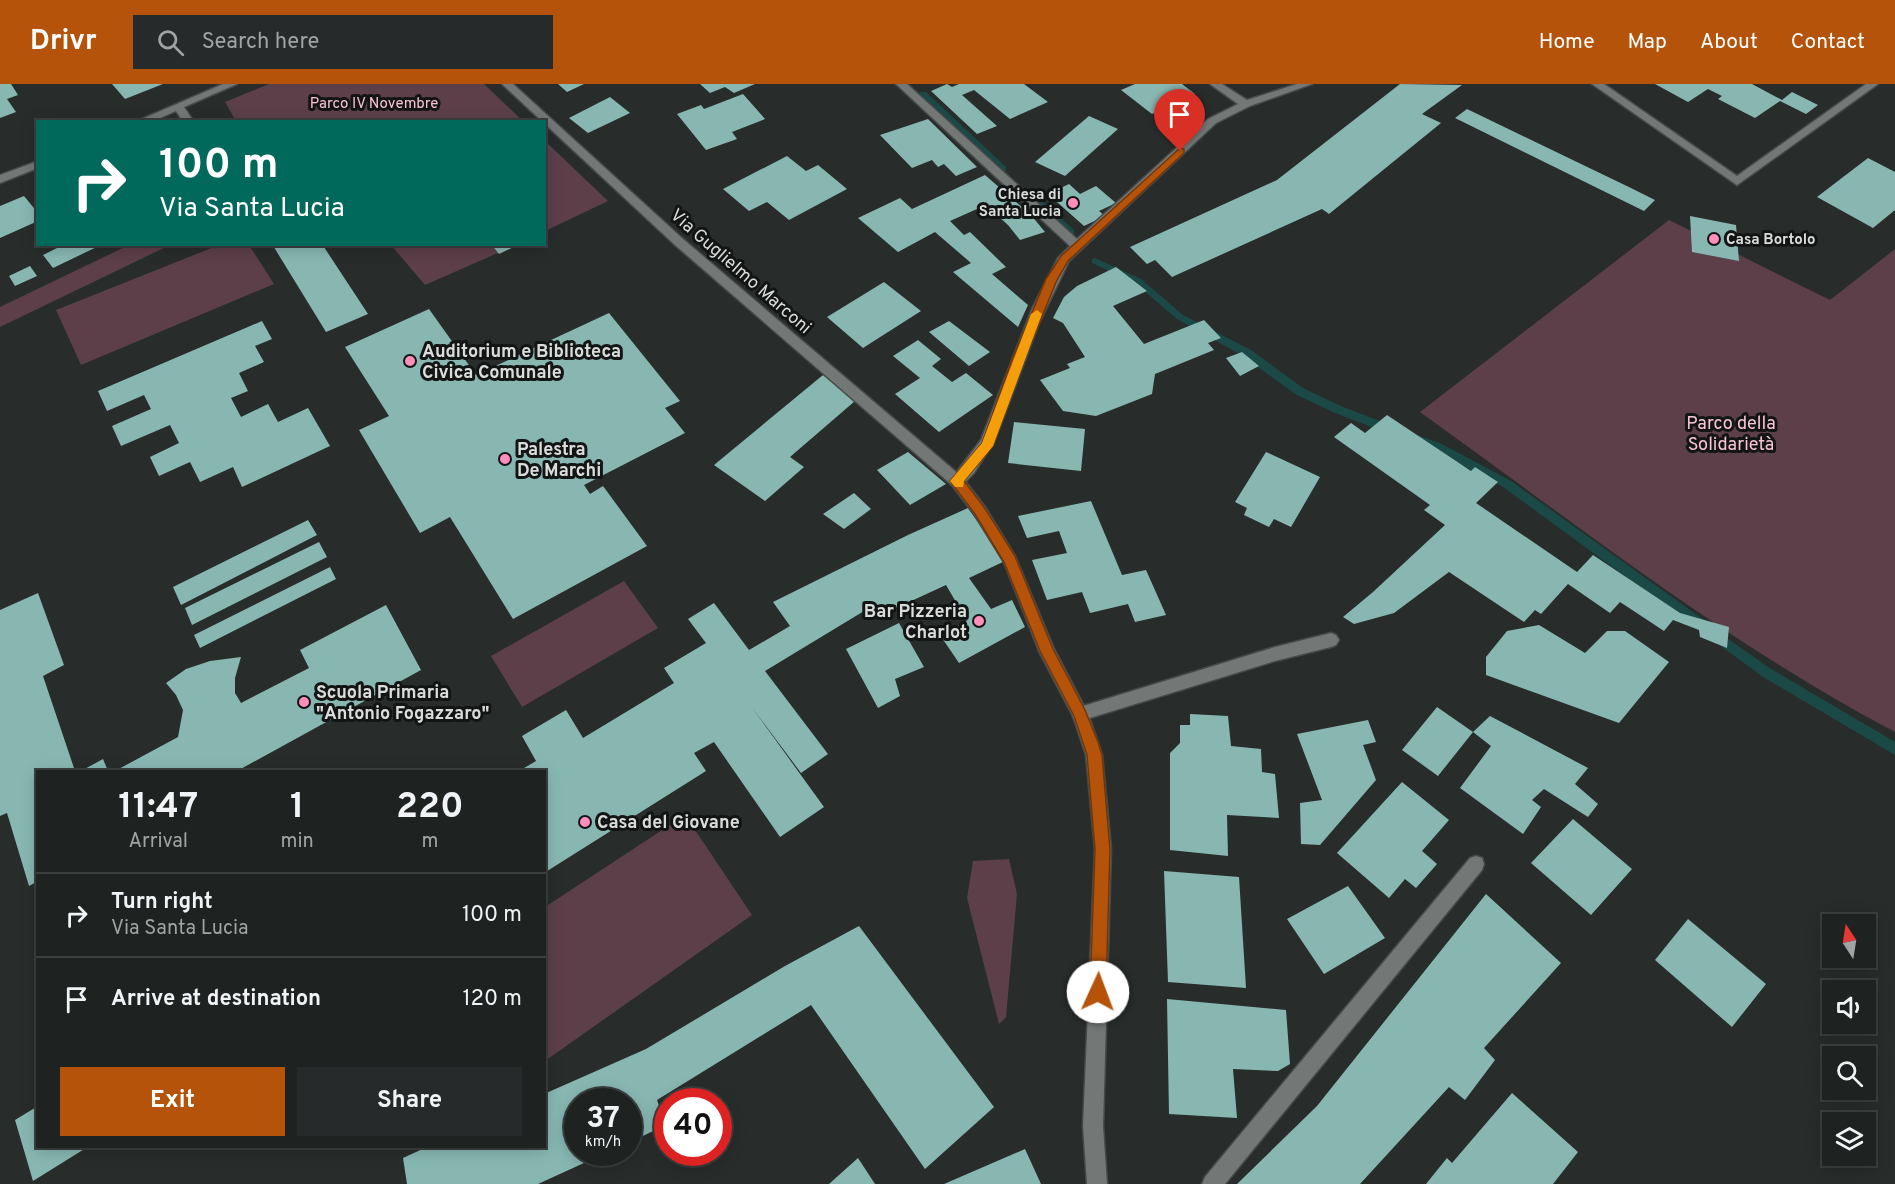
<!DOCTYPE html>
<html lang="en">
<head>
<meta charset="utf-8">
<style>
	body { margin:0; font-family:Overpass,sans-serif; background:#262a2a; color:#f1f3f6; height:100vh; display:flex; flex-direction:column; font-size:22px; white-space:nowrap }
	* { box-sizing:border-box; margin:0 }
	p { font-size:20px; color:#a1a4a5 }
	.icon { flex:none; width:33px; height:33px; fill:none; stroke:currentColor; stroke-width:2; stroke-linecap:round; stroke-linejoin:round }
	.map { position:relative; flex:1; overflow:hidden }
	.side { position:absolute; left:36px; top:686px; width:510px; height:378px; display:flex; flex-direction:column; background:#1e2221; border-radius:0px; box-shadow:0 3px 15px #0003,0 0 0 2px #3c3f3f }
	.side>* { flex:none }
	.top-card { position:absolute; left:36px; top:36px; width:510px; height:126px; border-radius:0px; box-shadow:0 3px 15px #0003,0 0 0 2px #3c3f3f; background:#00695c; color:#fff; overflow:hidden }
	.needle { width:39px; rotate:348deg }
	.buttons { position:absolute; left:1822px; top:830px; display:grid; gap:12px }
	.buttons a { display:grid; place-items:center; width:54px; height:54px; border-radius:0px; background:#1e2221; box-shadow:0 3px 15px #0003,0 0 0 2px #3c3f3f; font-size:30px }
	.speed { position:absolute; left:564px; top:1004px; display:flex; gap:12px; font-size:30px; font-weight:700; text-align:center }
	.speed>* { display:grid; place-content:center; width:78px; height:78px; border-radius:50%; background:#1e2221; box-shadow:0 3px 15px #0003,0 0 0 2px #3c3f3f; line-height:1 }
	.speed small { font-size:15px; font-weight:400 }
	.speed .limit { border:9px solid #d22; background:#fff; color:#111 }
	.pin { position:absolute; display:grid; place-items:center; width:51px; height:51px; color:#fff; margin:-62px -26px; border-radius:50% 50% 50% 0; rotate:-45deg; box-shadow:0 0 6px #0007 }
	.pin .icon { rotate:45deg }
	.me { position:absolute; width:66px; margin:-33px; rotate:2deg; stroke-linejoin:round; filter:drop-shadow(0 0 4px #0008) }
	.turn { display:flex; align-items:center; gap:21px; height:126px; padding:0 24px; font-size:27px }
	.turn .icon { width:78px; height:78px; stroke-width:2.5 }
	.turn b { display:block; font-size:42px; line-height:51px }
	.eta { display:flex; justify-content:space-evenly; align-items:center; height:102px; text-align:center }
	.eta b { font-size:36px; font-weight:700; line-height:42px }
	.action { display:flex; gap:12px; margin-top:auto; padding:12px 24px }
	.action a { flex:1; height:69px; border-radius:0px; background:#b45309; color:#fff; font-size:24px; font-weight:700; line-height:69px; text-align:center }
	.action a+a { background:#262a2a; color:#f1f3f6 }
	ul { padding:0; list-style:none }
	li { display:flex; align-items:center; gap:18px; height:84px; padding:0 24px; border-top:2px solid #3c3f3f }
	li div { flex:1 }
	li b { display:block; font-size:22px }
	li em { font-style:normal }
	header { display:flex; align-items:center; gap:36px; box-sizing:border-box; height:84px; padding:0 30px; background:#b45309; color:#fff }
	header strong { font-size:28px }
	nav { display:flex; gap:33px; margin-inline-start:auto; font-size:21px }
	.search { width:420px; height:54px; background:#262a2a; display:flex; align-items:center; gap:15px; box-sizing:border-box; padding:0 21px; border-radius:0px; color:#a1a4a5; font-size:22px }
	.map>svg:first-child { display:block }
</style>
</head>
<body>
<header>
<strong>Drivr</strong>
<div class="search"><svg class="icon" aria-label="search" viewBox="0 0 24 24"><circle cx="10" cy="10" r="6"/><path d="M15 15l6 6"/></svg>Search here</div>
<nav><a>Home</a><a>Map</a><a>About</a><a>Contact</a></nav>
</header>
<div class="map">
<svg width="1895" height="1100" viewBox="0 0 1895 1100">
	<rect width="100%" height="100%" fill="#282d2c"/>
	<path fill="#5c3f49" d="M269 0H484L523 37H236L225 18Z
		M545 57 608 117 545 147H544Z
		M1669 136 1830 216 1895 165V648C1726 559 1575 439 1420 328Z
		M131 160 170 161 0 243V223Z
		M219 161H249L274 200 81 281 56 226Z
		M391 161H516L425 201Z
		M624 497 658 544 522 623 491 572Z
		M685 731 752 831 545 977V823Z
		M1009 775 1017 810 1006 933 999 940 967 814 973 777Z"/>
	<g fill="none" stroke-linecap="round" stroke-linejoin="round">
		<path fill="#1b4946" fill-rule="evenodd" d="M920 8H926L1006 83V87H1000L920 12Z
			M1030 106 1074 146V150H1068L1027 111V107Z
			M1095 174 1141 195 1183 231 1251 266 1303 304 1343 323 1393 342 1394 345 1393 348H1385L1335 329 1295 310 1243 272 1177 235 1135 199 1092 179V175Z
			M1417 351 1440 359 1511 397 1704 536 1706 540 1704 544 1700 545 1696 544 1503 403 1432 365 1413 358 1412 355Z
			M1714 545 1771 585 1895 658V671L1763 593 1710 554 1708 550 1710 546Z"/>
	</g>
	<path fill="#88b7b2" d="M0 0H11L18 11 7 15 16 28 0 34Z
		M112 0H163L125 15Z
		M558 0H584L567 8Z
		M700 0H755L734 9 725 3 710 9Z
		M947 0 952 3 959 0H1024L1048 18 1010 35 974 6 962 11 997 42 977 50 931 7Z
		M1135 0H1182L1195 10 1152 30 1121 6Z
		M1400 0 1462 1 1422 30 1441 39 1329 130 1322 125 1172 193 1155 176 1147 180 1130 163 1277 96Z
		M1655 0H1752L1782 16 1792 8 1818 21 1806 30 1780 17 1755 34 1718 15 1722 12 1708 5 1688 18Z
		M743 10 765 35 732 48 737 55 706 66 677 30 701 21 704 25Z
		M610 13 630 29 588 49 569 34Z
		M1467 25 1633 105 1655 116 1644 127 1455 34Z
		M1089 32 1118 45 1065 92 1035 78Z
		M928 35 977 83 956 92 944 80 938 83 932 76 912 84 880 51Z
		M787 72 806 87 818 81 847 105 789 136 767 118 749 127 723 105Z
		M1868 74 1895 88V126L1873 144 1817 113Z
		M985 91 1031 131 1045 148 1020 156 1008 141 986 121 950 137 964 151 970 148 1006 183 992 190 1028 221 1018 243 953 188 971 179 935 148 898 168 858 134 900 114 912 125Z
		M1069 100 1080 110 1096 102 1116 119 1099 127 1105 132 1084 142 1048 110Z
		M24 112 38 129V137L0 154V122Z
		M1690 132 1736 141 1739 177 1692 168Z
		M65 160H103L53 184 43 171Z
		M272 160H322L368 230 326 248Z
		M491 160H520L499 170Z
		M30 182 37 192 15 202 9 192Z
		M1116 183 1147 207 1113 222 1144 260 1204 236 1221 254 1208 259 1214 266 1155 290 1152 310 1096 332 1063 327 1040 296 1070 284 1067 280 1085 273 1063 239 1053 234 1064 213 1077 202Z
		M884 198 921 227 863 264 827 233Z
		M429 225 476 291 609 229 680 317 665 324 685 349 584 401 590 410 603 402 647 462 513 535 450 433 420 449 359 346 389 332 345 263Z
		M262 237 272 255 255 262 264 278 239 289 248 307 231 314 241 333 268 320 278 338 308 324 330 362 242 403 233 383 200 398 190 378 159 392 150 373 179 359 170 341 121 362 112 342 151 325 144 311 107 327 98 307Z
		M949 237 990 268 969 282 929 248Z
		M918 256 941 275 932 282 952 298 966 289 993 311 939 348 895 310 920 294 893 272Z
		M1242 268 1259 282 1240 292 1226 274Z
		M823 291 855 317 790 373 804 383 765 417 714 381Z
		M1387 331 1471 387 1475 383 1498 398 1476 419 1577 488 1593 471 1680 529 1729 543 1727 564 1700 553 1699 546 1673 536 1664 547 1620 518 1610 529 1568 500 1541 530 1535 526 1524 538 1449 488 1394 529 1354 540 1343 533 1373 508 1445 441 1424 426 1430 421 1334 353 1351 339 1365 349Z
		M1014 338 1085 345 1081 387 1008 379Z
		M908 368 946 400 910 421 877 386Z
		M1266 368 1320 393 1291 443 1274 435 1269 443 1244 431 1247 424 1235 418Z
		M854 409 871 425 844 445 823 430Z
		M1091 417 1122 491 1146 486 1166 531 1135 538 1128 520 1090 529 1082 508 1047 516 1032 476 1067 469 1059 447 1027 454 1018 432Z
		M968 424 1005 477 969 494 991 525 1012 516 1025 543 959 579 940 551 967 537 946 501 881 531 874 521 765 587 828 670 801 689 751 622 824 723 780 753 714 658 694 669 706 687 544 789V687H519L536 677 522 652 566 626 583 654 674 599 664 584 706 559 688 535 714 519 749 566 790 542 773 518 908 451Z
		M308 436 317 451 181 521 173 503Z
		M319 458 327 473 192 541 185 524Z
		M330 483 336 495 200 564 194 551Z
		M38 509 64 581 43 592 75 687H38V797L29 802 7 729 0 732V526Z
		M386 521 421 586 237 687H115L178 653 183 626 176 611 166 599 186 585 210 577 241 573 235 594V609L241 619 309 584 300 566Z
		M899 539 924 583 895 595 900 612 878 624 846 565Z
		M1539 541 1585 569 1607 547H1625L1669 578 1619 639 1486 591V573L1507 547Z
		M1437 623 1473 648 1490 632 1588 684 1575 700 1598 720 1588 733 1544 705 1532 716 1541 723 1523 750 1460 704 1491 662 1473 648 1438 692 1402 666Z
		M1190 630 1228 632 1231 662 1261 665 1262 688 1275 690 1279 734 1227 731 1228 772 1170 766V669L1180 659V641H1190Z
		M1368 636 1376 658 1363 661 1376 696 1320 761 1301 760 1300 719 1322 716 1297 650Z
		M103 675 108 687H81Z
		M1402 698 1449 736 1422 767 1437 780 1416 804 1405 795 1389 814 1337 769Z
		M1573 735 1632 785 1591 831 1531 779Z
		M1164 787 1239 793 1246 904 1168 898Z
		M1348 802 1385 854 1324 890 1287 835Z
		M1486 810 1561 879 1484 964 1495 976 1465 1016 1449 1003 1360 1100H1237L1317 1022Z
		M1688 835 1766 900 1732 943 1655 876Z
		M859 842 994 1023 925 1085 811 921 657 1016 666 1041 628 1059V1017H578V1068H608L538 1100H407L403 1074 429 1062H544V1010L646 965 785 882Z
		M1167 915 1286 926 1290 980 1278 987 1233 985 1237 1034 1169 1030Z
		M1512 1009 1578 1068 1553 1100H1426L1447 1074 1452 1079Z
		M38 1022V1062H85L86 1064 33 1097 15 1036Z
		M1025 1065 1041 1100H944Z
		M858 1074 875 1100H829Z"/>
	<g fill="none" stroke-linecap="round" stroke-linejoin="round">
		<g stroke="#454948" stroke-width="3">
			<path id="service" d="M1476 772 1482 774 1484 780 1482 786 1225 1100H1202L1205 1093 1470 774Z"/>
		</g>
		<g stroke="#454948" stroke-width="3">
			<path id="minor" d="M223 0H237L184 23 194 38H183L176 27 151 38H135Z
				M896 0H907L1077 155 1208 35 1238 20 1210 0H1222L1247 16 1297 0H1312L1250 22 1216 39 1069 177 1039 239 994 358 974 389 962 401 957 402 950 397 981 356 1032 225 1058 174 1070 162Z
				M1592 0H1604L1737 92 1866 0H1878L1737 101Z
				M38 77V84L0 99V91Z
				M1331 549 1336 551 1339 556 1336 561 1331 563 1275 577 1080 637 1074 635 1072 630 1074 625 1080 623 1275 563Z"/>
		</g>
		<g stroke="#454948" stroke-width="3">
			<path id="tertiary" d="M502 0H513L683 155 962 393 985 423 1015 472 1054 565 1088 630 1102 671 1111 765 1103 1042 1107 1100H1087L1083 1042 1095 765 1086 671 1073 632 1039 567 1004 478 975 431 952 401 675 161Z"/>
		</g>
		<use href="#service" fill="#737877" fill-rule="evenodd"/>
		<use href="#minor" fill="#737877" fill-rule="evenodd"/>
		<use href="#tertiary" fill="#737877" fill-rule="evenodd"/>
	</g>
	<path fill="#b45309" stroke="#753606" stroke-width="1.5" d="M1180 64 1184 65V69L1068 177 1057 196 1024 276 993 362 964 397 984 423 1015 472 1053 565 1085 626 1098 658 1102 671 1110 765 1106 908 1104 914 1098 916 1092 914 1090 908 1095 765 1087 671 1074 632 1040 567 1004 478 975 430 950 397 982 359 1012 276 1046 195 1061 172Z"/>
	<path fill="#f59e0b" d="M1037 226 1042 230 993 362 964 397 963 403H955L950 397 982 359 1031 230Z"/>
	<g fill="#ff8ebb" stroke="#131515" stroke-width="2">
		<circle cx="1073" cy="119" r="6"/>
		<circle cx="1714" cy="155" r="6"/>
		<circle cx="410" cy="277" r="6"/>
		<circle cx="505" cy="375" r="6"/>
		<circle cx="979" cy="537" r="6"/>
		<circle cx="304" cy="618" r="6"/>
		<circle cx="585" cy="738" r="6"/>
	</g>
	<g text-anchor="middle" stroke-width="6" stroke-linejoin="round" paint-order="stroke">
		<g font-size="15" fill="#f8c3d6" stroke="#131515">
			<text x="374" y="24">Parco IV Novembre</text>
		</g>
		<g font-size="15" font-weight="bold" fill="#d9dcdb" stroke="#131515" text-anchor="end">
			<text x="1061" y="115">Chiesa di<tspan x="1061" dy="17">Santa Lucia</tspan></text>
			<text x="1726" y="160" text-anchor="start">Casa Bortolo</text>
		</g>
		<g font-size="18" fill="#d9dcdb" stroke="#131515">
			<text transform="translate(741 187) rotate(41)" y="6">Via Guglielmo Marconi</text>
		</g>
		<g font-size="18" font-weight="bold" fill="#d9dcdb" stroke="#131515" text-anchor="start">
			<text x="422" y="273">Auditorium e Biblioteca<tspan x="422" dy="21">Civica Comunale</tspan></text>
			<text x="517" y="371">Palestra<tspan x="517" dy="21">De Marchi</tspan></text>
			<text x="967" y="533" text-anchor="end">Bar Pizzeria<tspan x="967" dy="21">Charlot</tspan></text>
			<text x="316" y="614">Scuola Primaria<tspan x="316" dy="21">"Antonio Fogazzaro"</tspan></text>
			<text x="597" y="744">Casa del Giovane</text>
		</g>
		<g font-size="18" fill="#f8c3d6" stroke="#131515">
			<text x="1731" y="345">Parco della<tspan x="1731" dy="21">Solidarietà</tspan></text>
		</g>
	</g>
</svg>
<div class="buttons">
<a><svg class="needle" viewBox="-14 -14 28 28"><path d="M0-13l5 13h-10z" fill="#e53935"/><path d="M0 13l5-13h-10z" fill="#a1a4a5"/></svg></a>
<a><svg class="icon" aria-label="sound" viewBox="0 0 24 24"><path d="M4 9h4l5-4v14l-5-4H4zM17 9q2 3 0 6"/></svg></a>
<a><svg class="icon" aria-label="search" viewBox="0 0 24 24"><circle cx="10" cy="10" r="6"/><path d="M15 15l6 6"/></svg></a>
<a><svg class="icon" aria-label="layers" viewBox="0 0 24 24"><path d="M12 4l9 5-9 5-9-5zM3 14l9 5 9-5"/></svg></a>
</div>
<div class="speed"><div>37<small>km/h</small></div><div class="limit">40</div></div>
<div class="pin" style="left:1180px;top:67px;background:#d93025"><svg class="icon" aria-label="arrive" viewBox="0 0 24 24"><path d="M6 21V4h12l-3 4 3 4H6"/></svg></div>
<svg class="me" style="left:1098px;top:908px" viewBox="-20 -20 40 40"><circle r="19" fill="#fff"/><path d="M0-13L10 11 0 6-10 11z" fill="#b45309"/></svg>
<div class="top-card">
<div class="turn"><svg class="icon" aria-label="right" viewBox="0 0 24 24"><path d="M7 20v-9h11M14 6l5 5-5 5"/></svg><div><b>100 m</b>Via Santa Lucia</div></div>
</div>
<section class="side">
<div class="eta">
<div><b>11:47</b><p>Arrival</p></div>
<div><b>1</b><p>min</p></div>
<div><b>220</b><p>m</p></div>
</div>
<ul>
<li><svg class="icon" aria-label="right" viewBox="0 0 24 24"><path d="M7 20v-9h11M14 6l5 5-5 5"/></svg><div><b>Turn right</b><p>Via Santa Lucia</p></div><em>100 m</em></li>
<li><svg class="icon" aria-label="arrive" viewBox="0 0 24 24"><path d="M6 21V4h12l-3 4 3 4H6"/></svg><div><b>Arrive at destination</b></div><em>120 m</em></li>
</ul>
<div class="action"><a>Exit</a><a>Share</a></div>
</section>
</div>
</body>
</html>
